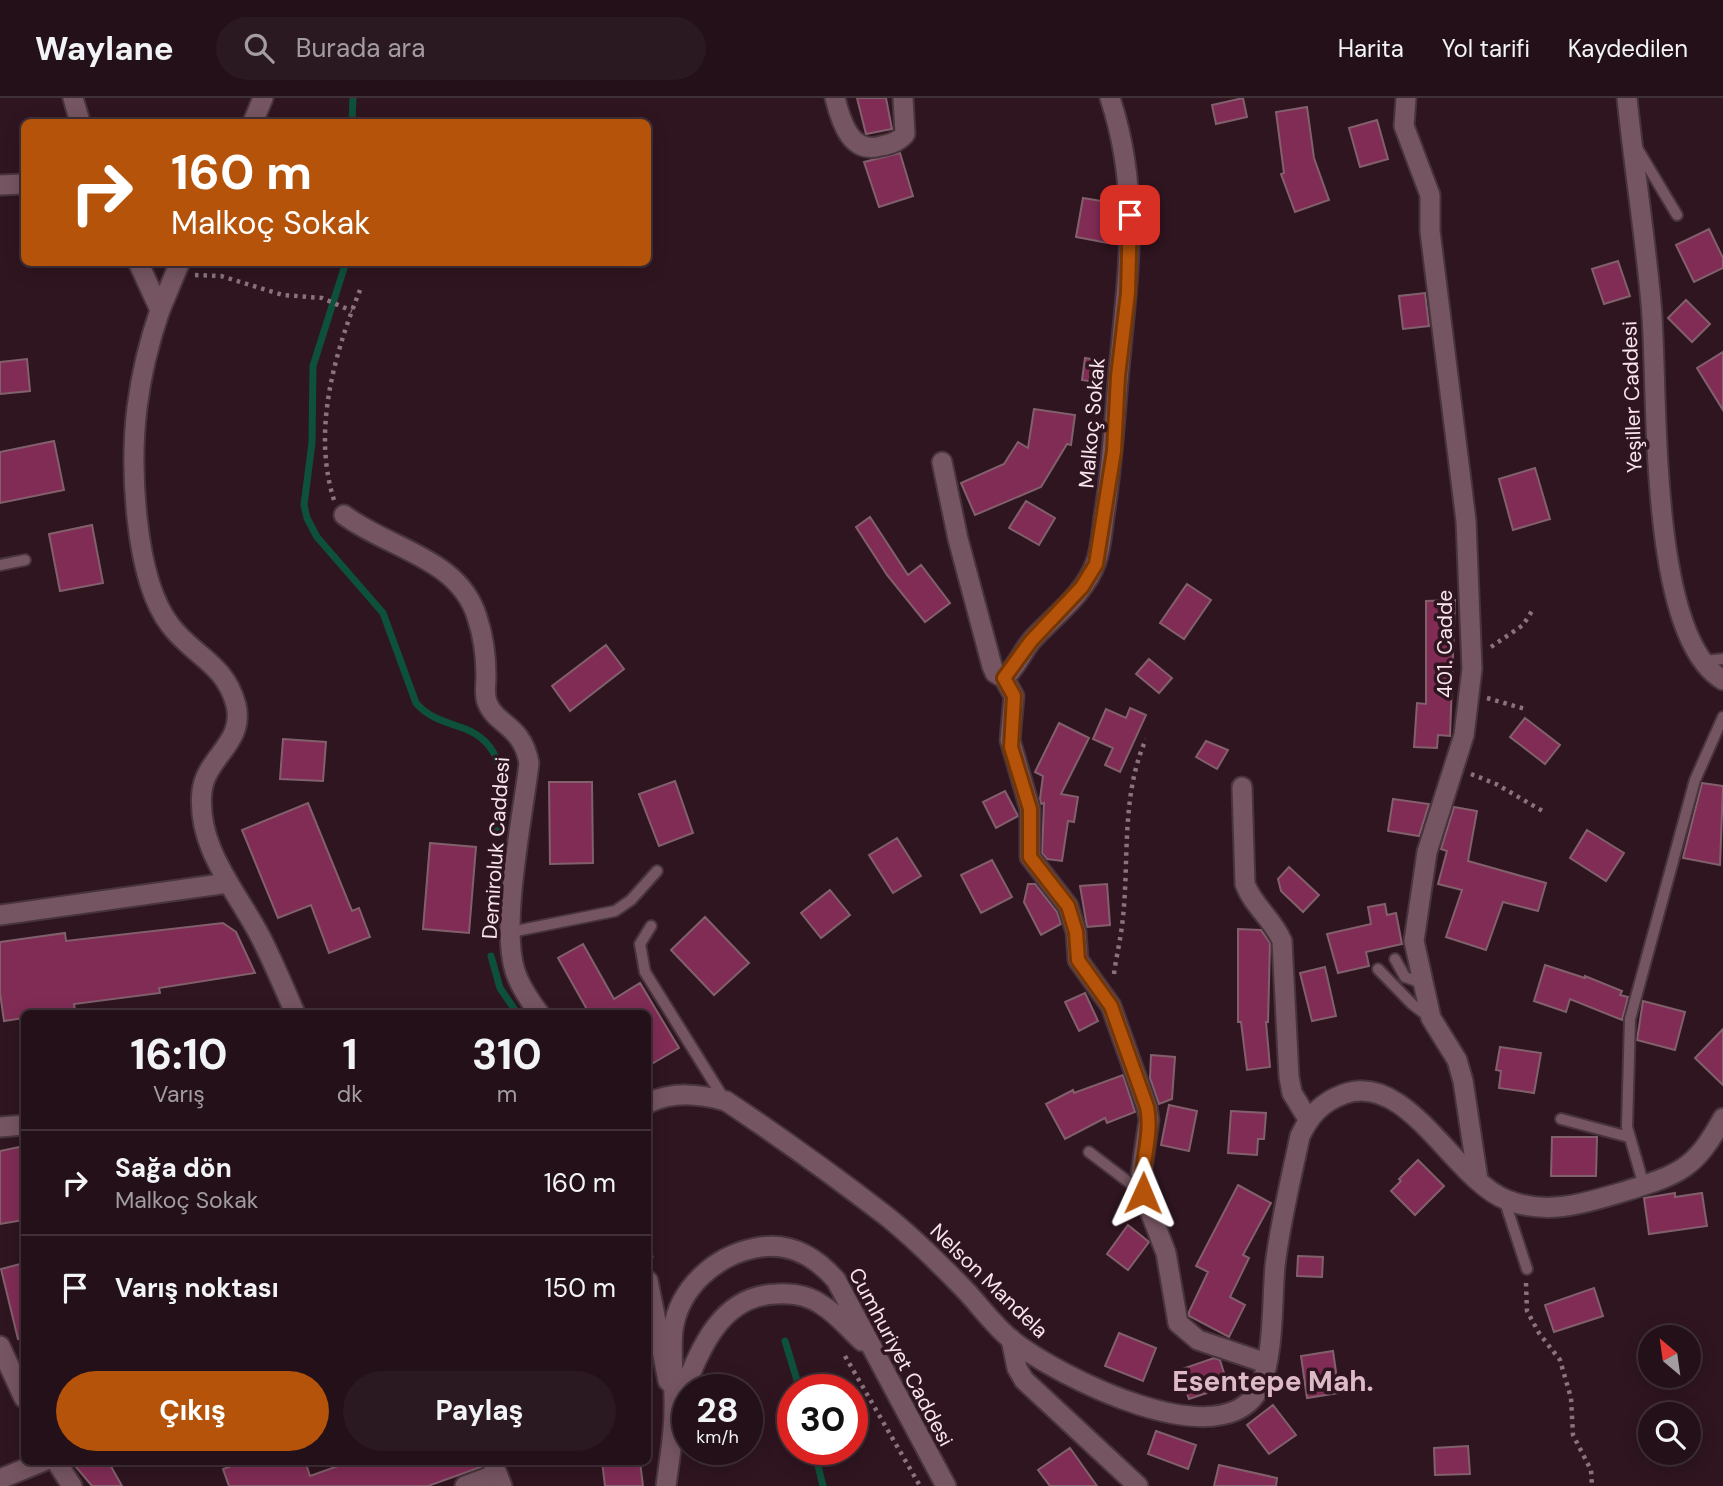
<!DOCTYPE html>
<html lang="tr">
<head>
<meta charset="utf-8">
<style>
	body { margin:0; font-family:"DM Sans",sans-serif; background:#2b1921; color:#f1f3f6; height:100vh; display:flex; flex-direction:column; font-size:26px; white-space:nowrap }
	* { box-sizing:border-box; margin:0 }
	p { font-size:23px; color:#a39da2 }
	.icon { flex:none; width:38px; height:38px; fill:none; stroke:currentColor; stroke-width:2; stroke-linecap:round; stroke-linejoin:round }
	.map { position:relative; flex:1; overflow:hidden }
	.panel { position:absolute; left:21px; top:912px; width:630px; height:455px; display:flex; flex-direction:column; background:#231018; border-radius:10px; box-shadow:0 4px 18px #0003,0 0 0 2px #403037 }
	.panel>* { flex:none }
	.banner { position:absolute; left:21px; top:21px; width:630px; height:147px; border-radius:10px; box-shadow:0 4px 18px #0003,0 0 0 2px #403037; background:#b45309; color:#fff; overflow:hidden }
	.needle { width:46px; rotate:331deg }
	.buttons { position:absolute; left:1638px; top:1227px; display:grid; gap:14px }
	.buttons a { display:grid; place-items:center; width:63px; height:63px; border-radius:50%; background:#231018; box-shadow:0 4px 18px #0003,0 0 0 2px #403037; font-size:35px }
	.speed { position:absolute; left:672px; top:1276px; display:flex; gap:14px; font-size:35px; font-weight:700; text-align:center }
	.speed>* { display:grid; place-content:center; width:91px; height:91px; border-radius:50%; background:#231018; box-shadow:0 4px 18px #0003,0 0 0 2px #403037; line-height:1 }
	.speed small { font-size:18px; font-weight:400 }
	.speed .limit { border:10px solid #d22; background:#fff; color:#111 }
	.pin { position:absolute; display:grid; place-items:center; width:60px; height:60px; color:#fff; margin:-30px; border-radius:14px; box-shadow:0 4px 10px #0006 }
	.me { position:absolute; width:77px; margin:-38px; rotate:1deg; stroke-linejoin:round; filter:drop-shadow(0 0 5px #0008) }
	.turn { display:flex; align-items:center; gap:24px; height:147px; padding:0 35px; font-size:32px }
	.turn .icon { width:91px; height:91px; stroke-width:2.5 }
	.turn b { display:block; font-size:49px; line-height:60px }
	.eta { display:flex; justify-content:space-evenly; align-items:center; height:119px; text-align:center }
	.eta b { font-size:42px; font-weight:700; line-height:49px }
	.action { display:flex; gap:14px; margin-top:auto; padding:14px 35px }
	.action a { flex:1; height:80px; border-radius:42px; background:#b45309; color:#fff; font-size:28px; font-weight:700; line-height:80px; text-align:center }
	.action a+a { background:#2b1921; color:#f1f3f6 }
	ul { padding:0; list-style:none }
	li { display:flex; align-items:center; gap:21px; height:105px; padding:0 35px; border-top:2px solid #403037 }
	li div { flex:1 }
	li b { display:block; font-size:26px }
	li em { font-style:normal }
	header { display:flex; align-items:center; gap:42px; box-sizing:border-box; height:98px; padding:0 35px; background:#231018; border-bottom:2px solid #403037 }
	header strong { font-size:33px }
	nav { display:flex; gap:38px; margin-inline-start:auto; font-size:24px }
	.search { width:490px; height:63px; background:#2b1921; display:flex; align-items:center; gap:18px; box-sizing:border-box; padding:0 24px; border-radius:38px; color:#a39da2; font-size:26px }
	.map>svg:first-child { display:block }
</style>
</head>
<body>
<header>
<strong>Waylane</strong>
<div class="search"><svg class="icon" aria-label="search" viewBox="0 0 24 24"><circle cx="10" cy="10" r="6"/><path d="M15 15l6 6"/></svg>Burada ara</div>
<nav><a>Harita</a><a>Yol tarifi</a><a>Kaydedilen</a></nav>
</header>
<div class="map">
<svg width="1723" height="1388" viewBox="0 0 1723 1388">
	<rect width="100%" height="100%" fill="#2f1520"/>
	<g fill="none" stroke-linecap="round" stroke-linejoin="round">
		<path stroke="#0e513b" stroke-width="7" d="M352 24 353 0
			M346 164 313 268 312 345 304 407 307 420 317 439 383 515 416 605C429 620 445 624 463 630 512 648 502 696 495 737
			M491 858 500 890 517 915
			M785 1243 800 1292
			M814 1351 823 1388"/>
	</g>
	<path fill="#812c55" stroke="#81606c" stroke-width="2" d="M857 0H886L892 31 866 36Z
		M1243 0 1247 19 1216 26 1212 7Z
		M1307 9 1314 60 1329 102 1295 114 1281 76 1284 75 1276 14Z
		M1377 22 1388 61 1360 69 1349 30Z
		M900 55 913 98 879 109 864 64Z
		M1083 100 1114 105 1108 145 1076 139Z
		M1709 131 1723 160V170L1694 184 1676 147Z
		M1618 163 1630 198 1604 206 1592 171Z
		M1425 195 1429 228 1403 231 1399 198Z
		M1686 202 1710 226 1692 244 1668 220Z
		M1723 254V312L1697 270Z
		M1085 260 1105 263 1102 285 1082 282Z
		M27 261 30 293 0 296V264Z
		M1034 311 1075 317 1071 347 1067 346 1041 389 975 417 961 385 1004 366 1018 344 1028 350Z
		M54 343 64 392 0 405V354Z
		M1535 370 1550 421 1513 432 1499 381Z
		M1026 403 1055 420 1039 447 1009 430Z
		M870 419 908 477 921 467 950 505 925 524 887 477 856 429Z
		M92 427 103 485 60 493 49 436Z
		M1187 486 1211 502 1184 541 1160 525Z
		M1455 502 1450 638 1438 637 1437 650 1414 649 1417 605 1426 606V503Z
		M606 547 624 571 570 613 552 588Z
		M1149 561 1172 580 1159 595 1136 576Z
		M1130 610 1146 617 1120 674 1105 667 1113 650 1093 641 1106 611 1126 620Z
		M1525 620 1560 647 1545 666 1510 639Z
		M1059 625 1089 640 1061 696 1078 699 1074 724 1068 723 1062 763 1047 761 1042 755 1044 705 1041 706 1040 701 1043 678 1035 674Z
		M283 641 326 644 323 683 280 681Z
		M1206 643 1228 652 1217 671 1196 659Z
		M675 683 693 735 659 748 639 696Z
		M549 684H592L593 765 550 766Z
		M1702 685 1723 688 1720 767 1683 760Z
		M1005 693 1018 718 996 730 983 704Z
		M1393 701 1429 706 1419 738 1388 733Z
		M308 705 352 813 359 810 370 839 329 855 311 807 278 820 242 732Z
		M1454 709 1477 713 1468 763 1546 785 1538 813 1503 804 1486 852 1446 839 1462 792 1438 786 1447 753 1441 751Z
		M1587 732 1624 755 1606 783 1570 760Z
		M897 740 921 778 893 795 869 757Z
		M430 745 476 749 469 835 423 831Z
		M992 762 1012 799 981 815 961 777Z
		M1289 769 1319 797 1303 814 1281 793 1278 781Z
		M1028 786H1035L1057 814 1061 826 1041 837 1024 804Z
		M1107 786 1110 827 1087 829 1080 788Z
		M830 792 850 817 821 840 801 815Z
		M1385 806 1387 817 1396 815 1402 846 1366 854 1369 868 1338 875 1327 836 1371 826 1368 809Z
		M705 819 749 865 714 897 671 852Z
		M223 825 236 834 255 875 159 890 160 895 74 906 75 913 24 915V920L4 923 0 895V844L65 835 66 843Z
		M1238 831 1261 832 1270 845 1268 924H1266L1270 969 1247 972 1241 924H1238Z
		M583 846 614 901 640 885 679 950 648 968V915H589L558 860Z
		M1545 867 1585 880V878L1622 893 1620 897 1628 899 1622 922 1570 901 1566 914 1534 903Z
		M1325 869 1336 918 1312 923 1300 875Z
		M1085 895 1098 923 1079 933 1065 904Z
		M1643 903 1685 914 1675 952 1637 942Z
		M1723 931V987L1695 960Z
		M1500 949 1541 955 1534 995 1499 990 1501 973 1496 972Z
		M1151 957 1175 959 1172 1001 1159 1006 1150 980Z
		M1123 977 1135 1014 1107 1025 1105 1020 1065 1041 1046 1006 1073 992 1074 995Z
		M1169 1007 1197 1013 1189 1053 1161 1047Z
		M1231 1013 1266 1015 1264 1041H1258L1257 1057 1228 1055Z
		M1552 1039H1597L1596 1078H1551Z
		M24 1048V1122L0 1126V1053Z
		M1418 1062 1444 1088 1415 1117 1391 1093 1401 1083 1399 1081Z
		M1238 1087 1271 1105 1243 1157 1249 1160 1230 1199 1245 1207 1229 1239 1189 1218V1214L1208 1174 1196 1168Z
		M1675 1095V1099L1702 1095 1707 1128 1649 1136 1644 1100Z
		M1128 1127 1149 1144 1128 1172 1107 1156Z
		M1298 1158 1323 1159 1322 1179 1297 1178Z
		M24 1165V1240L18 1241 1 1171Z
		M1594 1190 1603 1218 1554 1234 1545 1207Z
		M1119 1235 1156 1250 1143 1283 1105 1268Z
		M1333 1253 1339 1295 1307 1300 1301 1258Z
		M1214 1260 1220 1262 1228 1288 1189 1301 1179 1272Z
		M1273 1307 1296 1337 1269 1356 1247 1327Z
		M1156 1333 1196 1347 1188 1371 1148 1356Z
		M1468 1348 1470 1376 1435 1377 1434 1350Z
		M1070 1350 1097 1388H1050L1038 1372Z
		M71 1363H108L122 1388H92Z
		M246 1363H305L310 1378 352 1363H480L481 1369 428 1388H229L223 1371Z
		M602 1363H640L643 1388H605Z
		M1219 1367 1277 1380 1276 1388H1214Z"/>
	<g fill="none" stroke-linecap="round" stroke-linejoin="round">
		<g stroke="#48343c" stroke-width="14">
			<path id="service" d="M1637 50 1677 117
				M0 467 25 462
				M1704 563 1723 561
				M651 828 640 846 645 874 724 1001
				M511 834 615 813 631 802 657 773
				M1395 861 1405 879 1422 885
				M1378 871 1412 906 1429 919
				M1561 1021 1629 1039
				M1089 1054 1143 1095
				M1644 1088 1627 1029 1630 921 1695 682 1723 619
				M1504 1101 1527 1171"/>
		</g>
		<g stroke="#48343c" stroke-width="23">
			<path id="minor" d="M73 0 80 24
				M835 0C841 24 851 57 881 48 891 46 898 44 905 36L903 0
				M1406 0 1404 28 1430 97V133L1466 423 1472 571 1464 637 1427 754 1414 843 1431 920 1457 962 1463 983 1478 1082
				M1627 0C1634 69 1645 137 1651 205 1659 287 1646 537 1723 582
				M253 24 263 0
				M0 87 24 86
				M138 164 160 212
				M160 212 180 164
				M942 364 958 441 992 568 995 575 1004 580 1014 598 1010 642 1030 711V759L1068 808 1076 834 1078 862 1111 908 1147 1009 1149 1022 1141 1076 1143 1095 1166 1155 1178 1225 1198 1242 1266 1265
				M344 417C389 451 459 460 477 519 483 537 486 559 486 578 486 587 484 596 487 604 496 628 522 626 529 665 523 718 500 826 515 873 520 889 530 903 539 915
				M1004 580C1016 570 1022 554 1032 542 1054 518 1085 496 1096 464 1102 447 1102 429 1105 412 1111 373 1114 335 1117 295 1125 191 1144 103 1110 0
				M1242 689 1245 786C1253 808 1273 821 1282 843L1289 979 1292 995 1308 1021
				M0 817 228 785
				M0 1029 24 1027
				M1011 1241 1017 1270 1024 1282 1138 1388
				M0 1248 24 1300
				M56 1363 72 1388
				M0 1381 44 1363
				M465 1388 497 1376"/>
		</g>
		<g stroke="#48343c" stroke-width="23">
			<path id="tertiary" d="M160 212C149 244 141 277 137 310 130 368 134 480 170 527 193 558 225 565 236 607 245 645 206 659 202 693 196 749 236 792 260 838 273 863 284 890 295 915
				M648 1005C674 993 699 996 726 1003 780 1039 833 1077 885 1117 914 1140 940 1166 966 1193 981 1209 995 1229 1013 1243 1056 1277 1224 1364 1260 1289 1274 1258 1272 1202 1275 1168 1280 1125 1291 1081 1300 1038 1310 1017 1322 1004 1344 996 1408 973 1454 1082 1507 1102 1548 1118 1585 1105 1626 1093 1680 1076 1695 1071 1723 1020
				M648 1183 668 1283
				M492 1363 502 1388"/>
		</g>
		<g stroke="#48343c" stroke-width="23">
			<path id="secondary" d="M677 1309C697 1261 715 1198 776 1196 793 1195 808 1197 822 1207 837 1216 849 1231 862 1243
				M666 1388C669 1363 674 1338 674 1313 675 1286 670 1258 673 1232 679 1190 715 1158 755 1150 788 1143 815 1158 836 1182L946 1388"/>
		</g>
		<path stroke="#8b737d" stroke-width="4.5" stroke-dasharray="3.5 5" stroke-linecap="butt" d="M195 177 221 178 283 197 322 200 352 213
			M334 402C312 333 334 257 360 192
			M1491 549 1523 527 1534 510
			M1487 600 1525 611
			M1471 676 1496 686 1546 715
			M1114 876C1116 860 1120 844 1122 828 1130 765 1120 700 1146 641
			M648 1140 652 1164
			M1526 1185 1527 1213 1539 1235 1560 1262 1571 1300 1573 1337 1591 1372 1592 1388
			M845 1258 920 1388"/>
		<use href="#service" stroke="#755561" stroke-width="10"/>
		<use href="#minor" stroke="#755561" stroke-width="19"/>
		<use href="#tertiary" stroke="#755561" stroke-width="19"/>
		<use href="#secondary" stroke="#755561" stroke-width="19"/>
	</g>
	<g fill="none" stroke-linecap="round" stroke-linejoin="round">
		<g stroke="#753606" stroke-width="18">
			<path id="route" d="M1130 117 1128 195 1118 278 1114 353 1096 466 1082 489 1031 543 1004 580 1014 598 1011 649 1030 711V759L1068 808 1076 834 1078 862 1111 908 1147 1009C1153 1038 1140 1065 1143 1095"/>
		</g>
		<use href="#route" stroke="#b45309" stroke-width="12"/>
	</g>
	<g text-anchor="middle" stroke-width="7" stroke-linejoin="round" paint-order="stroke">
		<g font-size="21" fill="#f8e4eb" stroke="#2f1520">
			<text transform="translate(1632 299) rotate(-92)" y="7">Yeşiller Caddesi</text>
			<text transform="translate(1092 325) rotate(-85)" y="7">Malkoç Sokak</text>
			<text transform="translate(1445 546) rotate(-90)" y="7">401. Cadde</text>
			<text transform="translate(496 750) rotate(-86)" y="7">Demiroluk Caddesi</text>
			<text transform="translate(989 1183) rotate(44)" y="7">Nelson Mandela</text>
			<text transform="translate(901 1259) rotate(62)" y="7">Cumhuriyet Caddesi</text>
		</g>
		<g font-size="28" font-weight="bold" fill="#deb9c6" stroke="#2f1520">
			<text x="1273" y="1293">Esentepe Mah.</text>
		</g>
	</g>
</svg>
<div class="buttons">
<a><svg class="needle" viewBox="-14 -14 28 28"><path d="M0-13l5 13h-10z" fill="#e53935"/><path d="M0 13l5-13h-10z" fill="#a39da2"/></svg></a>
<a><svg class="icon" aria-label="search" viewBox="0 0 24 24"><circle cx="10" cy="10" r="6"/><path d="M15 15l6 6"/></svg></a>
</div>
<div class="speed"><div>28<small>km/h</small></div><div class="limit">30</div></div>
<div class="pin" style="left:1130px;top:117px;background:#d93025"><svg class="icon" aria-label="arrive" viewBox="0 0 24 24"><path d="M6 21V4h12l-3 4 3 4H6"/></svg></div>
<svg class="me" style="left:1143px;top:1095px" viewBox="-20 -20 40 40"><path d="M0-17L14 15 0 8-14 15z" fill="#b45309" stroke="#fff" stroke-width="4"/></svg>
<div class="banner">
<div class="turn"><svg class="icon" aria-label="right" viewBox="0 0 24 24"><path d="M7 20v-9h11M14 6l5 5-5 5"/></svg><div><b>160 m</b>Malkoç Sokak</div></div>
</div>
<section class="panel">
<div class="eta">
<div><b>16:10</b><p>Varış</p></div>
<div><b>1</b><p>dk</p></div>
<div><b>310</b><p>m</p></div>
</div>
<ul>
<li><svg class="icon" aria-label="right" viewBox="0 0 24 24"><path d="M7 20v-9h11M14 6l5 5-5 5"/></svg><div><b>Sağa dön</b><p>Malkoç Sokak</p></div><em>160 m</em></li>
<li><svg class="icon" aria-label="arrive" viewBox="0 0 24 24"><path d="M6 21V4h12l-3 4 3 4H6"/></svg><div><b>Varış noktası</b></div><em>150 m</em></li>
</ul>
<div class="action"><a>Çıkış</a><a>Paylaş</a></div>
</section>
</div>
</body>
</html>
